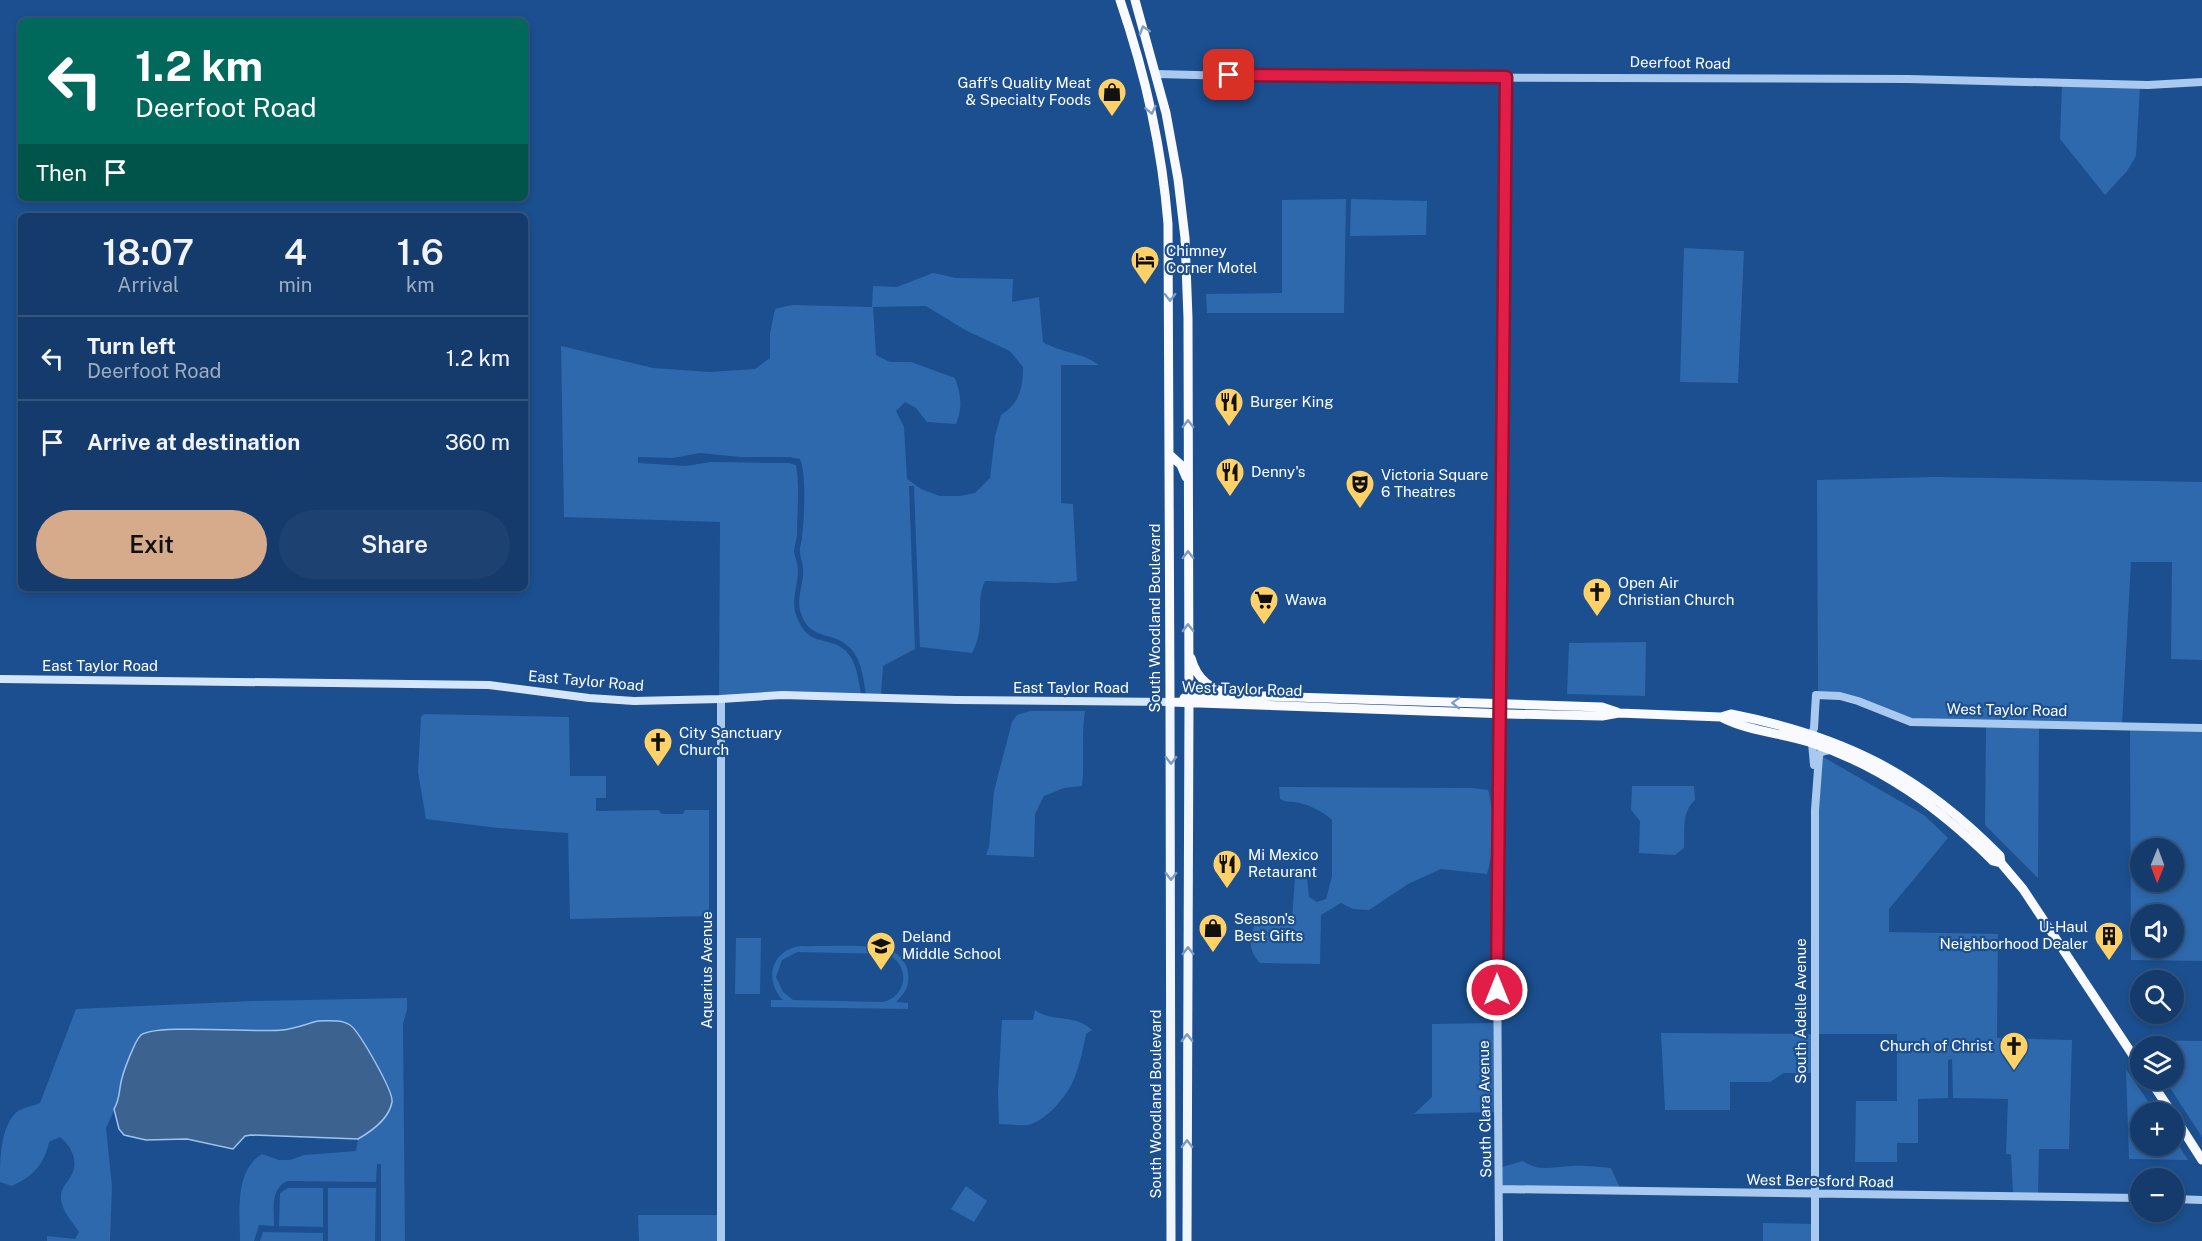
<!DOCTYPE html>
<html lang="en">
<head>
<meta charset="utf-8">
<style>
	body { margin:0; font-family:"Public Sans",sans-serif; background:#1d4271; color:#f1f3f6; height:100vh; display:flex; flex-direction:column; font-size:22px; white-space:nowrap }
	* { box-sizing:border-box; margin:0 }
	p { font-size:20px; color:#9dadc1 }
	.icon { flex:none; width:33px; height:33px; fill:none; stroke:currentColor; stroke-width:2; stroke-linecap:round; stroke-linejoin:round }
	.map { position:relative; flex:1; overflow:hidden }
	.drawer { position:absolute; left:18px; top:213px; width:510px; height:378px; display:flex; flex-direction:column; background:#143b6b; border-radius:9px; box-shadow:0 3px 9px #0003,0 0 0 2px #33557e }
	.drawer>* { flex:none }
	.top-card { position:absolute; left:18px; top:18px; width:510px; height:183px; border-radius:9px; box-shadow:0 3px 9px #0003,0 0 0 2px #33557e; background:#00695c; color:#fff; overflow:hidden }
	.needle { width:39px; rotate:181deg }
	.fabs { position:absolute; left:2130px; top:838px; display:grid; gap:12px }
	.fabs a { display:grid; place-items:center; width:54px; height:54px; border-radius:50%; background:#143b6b; box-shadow:0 3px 9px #0003,0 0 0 2px #33557e; font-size:30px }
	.pin { position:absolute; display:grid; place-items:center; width:51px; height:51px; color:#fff; margin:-26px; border-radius:12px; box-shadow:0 3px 9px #0006 }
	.me { position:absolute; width:66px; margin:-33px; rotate:0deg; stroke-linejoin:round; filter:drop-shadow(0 0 4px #0008) }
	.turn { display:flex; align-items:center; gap:21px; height:126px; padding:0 18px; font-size:27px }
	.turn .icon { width:78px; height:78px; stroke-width:2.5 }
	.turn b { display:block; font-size:42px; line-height:51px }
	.then { display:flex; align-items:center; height:57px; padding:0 18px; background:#0003; gap:12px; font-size:22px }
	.eta { display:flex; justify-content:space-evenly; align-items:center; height:102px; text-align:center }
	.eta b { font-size:36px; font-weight:600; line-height:42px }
	.cta { display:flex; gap:12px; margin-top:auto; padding:12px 18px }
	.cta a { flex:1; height:69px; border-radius:36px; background:#d6ab8b; color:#111; font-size:24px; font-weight:600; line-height:69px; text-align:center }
	.cta a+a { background:#1d4271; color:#f1f3f6 }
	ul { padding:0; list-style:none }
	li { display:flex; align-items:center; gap:18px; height:84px; padding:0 18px; border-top:2px solid #33557e }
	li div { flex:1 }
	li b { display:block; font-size:22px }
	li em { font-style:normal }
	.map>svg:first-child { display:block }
</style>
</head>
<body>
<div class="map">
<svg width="2202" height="1241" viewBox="0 0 2202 1241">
	<rect width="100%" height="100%" fill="#1b4f8f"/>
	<path fill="#2e69ad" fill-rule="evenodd" d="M2062 85 2140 87 2136 156 2127 171 2105 195 2060 139Z
		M1346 199 1344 313H1207L1206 294 1282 293V200Z
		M1351 199 1427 201 1426 235 1350 236Z
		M1684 248 1744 251 1738 383 1680 382Z
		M933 273 956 278 1013 279 1012 302 1039 297 1043 342C1061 353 1082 352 1099 365H1061V503L1073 504 1077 581 1056 583 985 581C974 605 987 625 972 653L920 647 914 486H909L915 649 883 666 881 695 866 694C863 678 862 659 849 647 832 630 808 642 800 610 797 597 803 586 803 574 804 565 800 559 800 551 799 547 802 542 802 538 804 520 807 475 800 459L789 457H740L700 453 673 458 638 457V463L685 466 711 462 789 463 796 465C800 488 797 511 797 534 797 540 794 546 794 552 795 558 798 563 798 570 798 586 791 599 796 615 809 650 827 634 846 651 857 662 858 679 861 694L719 696 720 522 564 517 561 346 653 368 710 372 755 369 770 358V333L775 309 792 305 872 307 873 286 897 287ZM926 306 965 330 1010 351 1023 367C1023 388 1019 404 1001 415L995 436 990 478 975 493 960 496H940L921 489 907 479 904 427 896 411 905 402 916 408 927 422 956 424C963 407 961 395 955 378L911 362H890L876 355 873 307Z
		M1935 477 2202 482V660L2171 659 2172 562H2131L2122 724 1912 719 1818 692 1817 480Z
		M1646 642 1645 696 1567 694 1569 643Z
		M1030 711H1085C1081 736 1085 760 1082 786L1064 788 1044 796 1035 814 1034 857 986 855 989 847 994 791 1012 722 1017 715Z
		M424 714 569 717 570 776H606V798H596V811L658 810 662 814H683L685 810H709V916L570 919 568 833 498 828 426 819 418 772 421 717Z
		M1986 727 2039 728 2038 878 1985 825Z
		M2130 730 2202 731V961L2131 960ZM2140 849H2174V882H2140ZM2140 915H2174V948H2140Z
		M1818 754 1924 815 1948 838 1889 909V932L1998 934 1997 1038 2072 1040 2069 1149H2039L2038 1195 2013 1194 2011 1154H2006L2008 1099 1953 1098 1952 1059 1948 1060V1098L1918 1099V1143H1897V1162H1855L1856 1101H1897V1034H1817Z
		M1632 786H1694L1695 800C1681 812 1685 832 1684 848L1675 855 1639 853 1640 821 1631 810Z
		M1279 787 1472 788 1488 790C1495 812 1494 853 1487 874L1441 869 1408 884 1369 910 1353 909 1341 903 1321 915 1320 964 1260 963C1246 948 1251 937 1256 919H1292L1295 878H1307L1309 897 1317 902 1326 899 1332 876V820C1322 811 1313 807 1300 803 1292 801 1286 803 1280 799Z
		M736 938H761L760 994H735Z
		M801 946C822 947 875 943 892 951 900 955 907 963 908 973 910 985 905 994 896 1002L908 1003V1009L771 1007V1000H783C763 980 772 949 801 946ZM797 952 886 954C911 964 908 996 883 1002L793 1000 783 992 776 977 782 960Z
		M407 998V1009L403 1024 405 1241H381V1164H377L376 1182 287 1181C270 1189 274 1209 274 1226L259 1225 254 1241H240C240 1213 234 1171 262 1154L279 1160H290L304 1155 356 1151 358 1139C380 1126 402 1106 385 1079 382 1075 379 1072 376 1068 366 1051 356 1037 343 1021H318L283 1030H157L138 1037 117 1104 106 1128 112 1186 110 1241H47V1236L75 1239 79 1232C74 1224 64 1213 62 1204 58 1188 67 1185 72 1174 79 1160 70 1145 60 1137L49 1142C44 1165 33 1176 12 1186L0 1182C0 1160 0 1125 18 1111 24 1107 34 1106 40 1103L76 1009 252 1001Z
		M1035 1010C1053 1023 1074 1013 1092 1030L1086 1034C1083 1048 1080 1065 1074 1079 1068 1095 1045 1122 1028 1125 1019 1126 1008 1124 999 1124L998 1092 1002 1020H1033Z
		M1494 1023 1495 1112 1414 1114 1432 1097V1024Z
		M1661 1033 1812 1034V1073H1784L1770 1082H1730V1110H1665Z
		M2139 1040 2202 1041V1137L2165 1080H2174V1047H2144Z
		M2126 1069 2156 1113H2140V1146H2174V1138L2188 1160 2129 1159Z
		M1523 1161C1540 1172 1552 1167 1571 1166 1584 1165 1597 1167 1611 1168L1620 1188 1502 1186V1167Z
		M966 1186 987 1201 974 1222 951 1209Z
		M288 1188H323V1227L279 1226 280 1193Z
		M328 1188H376L375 1241H328Z
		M638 1215H717V1241H639Z
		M1763 1223 1812 1224 1813 1241H1763Z
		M263 1232 323 1233V1241H260Z"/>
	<path fill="#3c6290" stroke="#9cc4f0" stroke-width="1.5" d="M318 1021C328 1021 341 1019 350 1025 359 1031 394 1092 392 1102 389 1119 372 1131 358 1139L251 1135 245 1136 233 1149 187 1139 146 1140 124 1135 119 1129 114 1109C120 1100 119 1088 122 1078 124 1070 135 1041 140 1036 151 1023 259 1033 282 1030 294 1029 306 1024 318 1021Z"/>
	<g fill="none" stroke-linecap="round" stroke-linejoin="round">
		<path stroke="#a9c9ee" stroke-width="8" d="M1157 74 1276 77 1908 79 2148 85 2202 82
			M1806 736 1812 734 1814 728 1816 695 1840 696 1858 701 1911 722 2202 728
			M1812 743 1814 765
			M1499 1189 2140 1198
			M2174 1199 2202 1200
			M721 1241V699
			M1499 1241 1497 953 1501 713 1506 77
			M1815 1241V810L1819 756 1821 752 1829 750"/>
		<path stroke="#d6e6fa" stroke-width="8" d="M0 679 489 685 589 698 634 701 721 699 782 695 957 700 1170 702"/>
		<path stroke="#f0f6ff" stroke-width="9" d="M1170 702 1171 1241
			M1187 1241 1189 704"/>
		<path stroke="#f8faff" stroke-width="9" d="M1120 0C1145 73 1162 148 1168 224L1170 702
			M1135 0 1166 113 1178 179 1185 238 1188 318 1189 704
			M1170 455 1181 465 1186 477
			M1191 658C1197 680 1211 690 1232 693
			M1184 698 1264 696 1602 707 1617 712
			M1170 702 1508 714 1602 716 1619 713 1721 717 1731 714C1843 736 1920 774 2000 856L2001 863
			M1721 717C1747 731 1781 733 1809 742 1882 766 1939 808 1993 861L2001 863 2023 889 2140 1066
			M2150 1080 2172 1113
			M2174 1116 2202 1160"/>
	</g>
	<defs><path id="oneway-chevron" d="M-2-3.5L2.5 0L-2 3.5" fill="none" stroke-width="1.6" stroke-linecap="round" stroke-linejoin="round" transform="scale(1.5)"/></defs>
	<g stroke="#7e9cc1">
		<use href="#oneway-chevron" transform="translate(1144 30) rotate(-107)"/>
		<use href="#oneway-chevron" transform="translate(1151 110) rotate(78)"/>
		<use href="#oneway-chevron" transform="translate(1170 297) rotate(90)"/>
		<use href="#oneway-chevron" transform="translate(1188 424) rotate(-90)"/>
		<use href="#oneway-chevron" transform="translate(1188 555) rotate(-90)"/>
		<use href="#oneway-chevron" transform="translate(1188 628) rotate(-90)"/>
		<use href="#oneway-chevron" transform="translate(1456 703) rotate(-178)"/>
	</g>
	<g stroke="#7b9ac1">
		<use href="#oneway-chevron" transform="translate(1171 760) rotate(90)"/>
		<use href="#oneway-chevron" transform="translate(1171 876) rotate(90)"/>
		<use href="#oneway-chevron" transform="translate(1188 951) rotate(-90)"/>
		<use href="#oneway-chevron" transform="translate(1187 1038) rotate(-90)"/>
		<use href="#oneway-chevron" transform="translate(1187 1144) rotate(-90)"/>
	</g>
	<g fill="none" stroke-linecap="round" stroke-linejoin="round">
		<g stroke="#92132f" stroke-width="15">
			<path id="route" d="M1229 75 1506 77 1497 990"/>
		</g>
		<use href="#route" stroke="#e11d48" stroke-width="10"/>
	</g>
	<defs>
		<g id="shop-pin" transform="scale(1.5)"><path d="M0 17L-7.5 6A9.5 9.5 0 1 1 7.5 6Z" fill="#ffd166" stroke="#1b4f8f"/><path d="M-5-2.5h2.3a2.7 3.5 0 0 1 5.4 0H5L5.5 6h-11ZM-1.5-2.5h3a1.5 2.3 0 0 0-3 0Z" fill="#111"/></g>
		<g id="hotel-pin" transform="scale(1.5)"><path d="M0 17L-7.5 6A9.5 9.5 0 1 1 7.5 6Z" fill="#ffd166" stroke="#1b4f8f"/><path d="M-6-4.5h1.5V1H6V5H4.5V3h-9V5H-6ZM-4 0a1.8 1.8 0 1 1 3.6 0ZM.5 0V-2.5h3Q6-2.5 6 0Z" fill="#111"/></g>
		<g id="restaurant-pin" transform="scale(1.5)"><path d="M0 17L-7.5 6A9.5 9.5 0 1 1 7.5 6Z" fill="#ffd166" stroke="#1b4f8f"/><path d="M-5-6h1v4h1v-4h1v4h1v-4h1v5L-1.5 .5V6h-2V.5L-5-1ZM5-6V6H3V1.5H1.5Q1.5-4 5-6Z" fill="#111"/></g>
		<g id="theatre-pin" transform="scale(1.5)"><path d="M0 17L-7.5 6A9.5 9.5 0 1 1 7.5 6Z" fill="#ffd166" stroke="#1b4f8f"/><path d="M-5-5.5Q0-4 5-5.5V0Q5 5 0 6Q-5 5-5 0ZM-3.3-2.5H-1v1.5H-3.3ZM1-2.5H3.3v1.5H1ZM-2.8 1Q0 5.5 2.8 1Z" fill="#111"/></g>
		<g id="church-pin" transform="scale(1.5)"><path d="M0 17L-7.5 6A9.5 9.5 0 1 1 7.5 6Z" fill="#ffd166" stroke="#1b4f8f"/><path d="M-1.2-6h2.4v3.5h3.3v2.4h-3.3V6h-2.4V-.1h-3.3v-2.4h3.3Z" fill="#111"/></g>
		<g id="supermarket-pin" transform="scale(1.5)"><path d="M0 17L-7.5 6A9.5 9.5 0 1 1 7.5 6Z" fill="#ffd166" stroke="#1b4f8f"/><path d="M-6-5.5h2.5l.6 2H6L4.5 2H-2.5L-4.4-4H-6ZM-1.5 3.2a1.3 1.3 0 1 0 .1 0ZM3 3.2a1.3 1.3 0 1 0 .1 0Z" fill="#111"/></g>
		<g id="building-pin" transform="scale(1.5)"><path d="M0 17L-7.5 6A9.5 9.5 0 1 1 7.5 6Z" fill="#ffd166" stroke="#1b4f8f"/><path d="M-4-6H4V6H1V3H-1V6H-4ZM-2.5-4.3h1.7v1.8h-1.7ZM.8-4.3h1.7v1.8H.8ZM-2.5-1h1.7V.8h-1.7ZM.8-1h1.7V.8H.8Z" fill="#111"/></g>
		<g id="school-pin" transform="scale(1.5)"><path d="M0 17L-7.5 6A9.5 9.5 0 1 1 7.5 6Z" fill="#ffd166" stroke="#1b4f8f"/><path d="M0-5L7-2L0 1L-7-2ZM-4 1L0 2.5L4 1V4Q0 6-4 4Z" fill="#111"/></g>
	</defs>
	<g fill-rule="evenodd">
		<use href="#shop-pin" x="1112" y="92"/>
		<use href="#hotel-pin" x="1145" y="260"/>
		<use href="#restaurant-pin" x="1229" y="402"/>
		<use href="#restaurant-pin" x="1230" y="472"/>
		<use href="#theatre-pin" x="1360" y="484"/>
		<use href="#church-pin" x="1597" y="592"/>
		<use href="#supermarket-pin" x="1264" y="600"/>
		<use href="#church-pin" x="658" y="742"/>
		<use href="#restaurant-pin" x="1227" y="864"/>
		<use href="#shop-pin" x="1213" y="928"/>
		<use href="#building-pin" x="2109" y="936"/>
		<use href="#school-pin" x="881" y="946"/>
		<use href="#church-pin" x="2014" y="1046"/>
	</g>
	<g text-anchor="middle" stroke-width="4.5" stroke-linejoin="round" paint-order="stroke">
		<g font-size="15" fill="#fff" stroke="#1b4f8f">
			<text transform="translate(1680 63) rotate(1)" y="5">Deerfoot Road</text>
			<text transform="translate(1155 618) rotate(-90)" y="5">South Woodland Boulevard</text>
			<text x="100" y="671">East Taylor Road</text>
			<text transform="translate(586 681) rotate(5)" y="5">East Taylor Road</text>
			<text x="1071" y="693">East Taylor Road</text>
			<text transform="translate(1242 689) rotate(2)" y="5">West Taylor Road</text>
			<text transform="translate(2007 710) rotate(1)" y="5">West Taylor Road</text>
			<text transform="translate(707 970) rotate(-90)" y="5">Aquarius Avenue</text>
			<text transform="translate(1801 1011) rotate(-90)" y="5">South Adelle Avenue</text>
			<text transform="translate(1156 1104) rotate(-90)" y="5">South Woodland Boulevard</text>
			<text transform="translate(1485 1109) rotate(-91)" y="5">South Clara Avenue</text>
			<text transform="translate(1820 1181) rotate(1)" y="5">West Beresford Road</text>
		</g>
		<g font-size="15" fill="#fff" stroke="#1b4f8f" text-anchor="start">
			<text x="1091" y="88" text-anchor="end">Gaff's Quality Meat<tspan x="1091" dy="17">&amp; Specialty Foods</tspan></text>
			<text x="1166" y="256">Chimney<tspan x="1166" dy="17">Corner Motel</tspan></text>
			<text x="1250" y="407">Burger King</text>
			<text x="1251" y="477">Denny's</text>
			<text x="1381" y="480">Victoria Square<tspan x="1381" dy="17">6 Theatres</tspan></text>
			<text x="1618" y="588">Open Air<tspan x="1618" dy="17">Christian Church</tspan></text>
			<text x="1285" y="605">Wawa</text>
			<text x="679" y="738">City Sanctuary<tspan x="679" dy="17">Church</tspan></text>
			<text x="1248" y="860">Mi Mexico<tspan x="1248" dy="17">Retaurant</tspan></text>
			<text x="1234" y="924">Season's<tspan x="1234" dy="17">Best Gifts</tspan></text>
			<text x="2088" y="932" text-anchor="end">U-Haul<tspan x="2088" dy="17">Neighborhood Dealer</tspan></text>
			<text x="902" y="942">Deland<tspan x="902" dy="17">Middle School</tspan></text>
			<text x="1993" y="1051" text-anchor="end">Church of Christ</text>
		</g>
	</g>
</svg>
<div class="fabs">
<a><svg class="needle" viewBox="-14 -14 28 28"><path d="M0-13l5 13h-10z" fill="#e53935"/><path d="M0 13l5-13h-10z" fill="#9dadc1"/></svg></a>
<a><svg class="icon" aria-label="sound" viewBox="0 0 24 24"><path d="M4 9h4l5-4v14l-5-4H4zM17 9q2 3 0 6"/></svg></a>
<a><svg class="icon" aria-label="search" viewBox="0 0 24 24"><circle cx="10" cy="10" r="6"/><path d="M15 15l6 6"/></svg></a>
<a><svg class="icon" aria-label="layers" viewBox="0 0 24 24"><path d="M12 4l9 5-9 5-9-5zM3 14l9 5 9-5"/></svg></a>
<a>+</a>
<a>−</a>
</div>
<div class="pin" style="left:1229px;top:75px;background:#d93025"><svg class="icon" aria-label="arrive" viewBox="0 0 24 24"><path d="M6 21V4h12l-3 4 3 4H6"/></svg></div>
<svg class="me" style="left:1497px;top:990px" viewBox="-20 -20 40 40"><circle r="17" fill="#e11d48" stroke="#fff" stroke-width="3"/><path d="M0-11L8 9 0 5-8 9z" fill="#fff"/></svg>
<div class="top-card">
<div class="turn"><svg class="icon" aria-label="left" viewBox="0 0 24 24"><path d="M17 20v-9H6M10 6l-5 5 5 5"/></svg><div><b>1.2 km</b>Deerfoot Road</div></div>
<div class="then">Then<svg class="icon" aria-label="arrive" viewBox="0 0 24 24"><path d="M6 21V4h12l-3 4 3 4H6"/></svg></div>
</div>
<section class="drawer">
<div class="eta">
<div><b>18:07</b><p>Arrival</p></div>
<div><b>4</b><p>min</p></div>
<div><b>1.6</b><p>km</p></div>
</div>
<ul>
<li><svg class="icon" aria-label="left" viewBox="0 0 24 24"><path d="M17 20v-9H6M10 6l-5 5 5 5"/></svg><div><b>Turn left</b><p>Deerfoot Road</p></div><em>1.2 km</em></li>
<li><svg class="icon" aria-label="arrive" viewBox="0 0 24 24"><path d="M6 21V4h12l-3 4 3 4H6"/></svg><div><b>Arrive at destination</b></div><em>360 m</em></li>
</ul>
<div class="cta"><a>Exit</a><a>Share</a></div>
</section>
</div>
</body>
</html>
